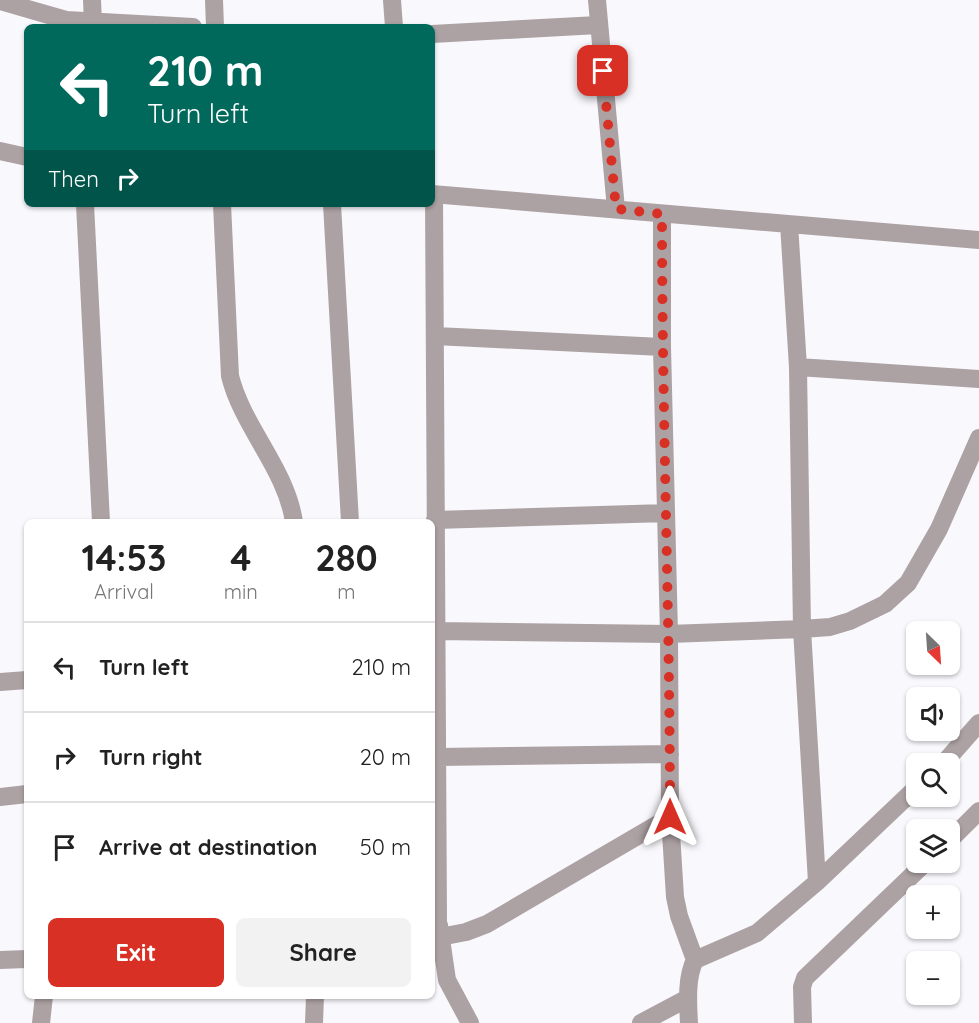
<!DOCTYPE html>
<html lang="en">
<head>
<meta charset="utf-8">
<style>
	body { margin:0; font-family:Quicksand,sans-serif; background:#f2f2f2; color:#222; height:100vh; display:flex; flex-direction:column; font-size:22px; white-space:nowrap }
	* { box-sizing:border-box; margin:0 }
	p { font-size:20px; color:#767676 }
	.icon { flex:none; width:33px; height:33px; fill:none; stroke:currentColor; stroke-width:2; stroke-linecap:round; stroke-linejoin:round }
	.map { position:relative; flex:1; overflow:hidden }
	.side { position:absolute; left:24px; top:519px; width:411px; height:480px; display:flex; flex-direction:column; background:#fff; border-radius:9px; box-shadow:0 2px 4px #0004 }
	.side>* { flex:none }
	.banner { position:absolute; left:24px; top:24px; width:411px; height:183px; border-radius:9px; box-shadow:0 2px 4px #0004; background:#00695c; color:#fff; overflow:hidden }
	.needle { width:39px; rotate:155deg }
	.controls { position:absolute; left:906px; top:621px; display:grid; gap:12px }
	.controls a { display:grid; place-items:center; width:54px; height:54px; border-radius:9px; background:#fff; box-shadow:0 2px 4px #0004; font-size:30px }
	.pin { position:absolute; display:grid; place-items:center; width:51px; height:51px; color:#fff; margin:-26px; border-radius:12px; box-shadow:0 3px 9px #0006 }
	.me { position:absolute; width:66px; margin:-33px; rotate:0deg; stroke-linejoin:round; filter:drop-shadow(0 0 4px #0008) }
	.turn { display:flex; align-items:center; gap:21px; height:126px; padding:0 24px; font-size:27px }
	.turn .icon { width:78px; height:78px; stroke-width:2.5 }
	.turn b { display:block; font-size:42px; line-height:51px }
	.then { display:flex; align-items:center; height:57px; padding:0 24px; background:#0003; gap:12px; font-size:22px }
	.eta { display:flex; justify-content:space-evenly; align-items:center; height:102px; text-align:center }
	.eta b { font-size:36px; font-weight:700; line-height:42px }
	.button { display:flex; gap:12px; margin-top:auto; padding:12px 24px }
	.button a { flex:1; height:69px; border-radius:9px; background:#d93025; color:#fff; font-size:24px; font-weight:700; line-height:69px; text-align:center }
	.button a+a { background:#f2f2f2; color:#222 }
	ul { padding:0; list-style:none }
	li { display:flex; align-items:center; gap:18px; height:90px; padding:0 24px; border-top:2px solid #e0e0e0 }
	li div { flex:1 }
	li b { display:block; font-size:22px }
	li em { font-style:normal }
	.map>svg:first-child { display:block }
</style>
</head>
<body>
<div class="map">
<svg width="979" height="1023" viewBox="0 0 979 1023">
	<rect width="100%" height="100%" fill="#f9f8fd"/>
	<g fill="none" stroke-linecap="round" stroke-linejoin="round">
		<path stroke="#aca1a3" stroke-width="18" d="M92 0 93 23
			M214 0 215 27
			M392 0 394 27
			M597 0 616 209
			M0 1 66 20 193 27
			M432 34 598 25
			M0 151 27 157
			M432 194 979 240
			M85 204 101 522
			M222 204 230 376C243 428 286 468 294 522
			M332 204 350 522
			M662 214V347L669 634 670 817 675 897 679 916 695 960
			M789 224 798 367 802 629 817 882
			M435 336 662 347
			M798 367 979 379
			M435 520 666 513
			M437 631 669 634 802 629 830 627 850 621 885 604 908 583 939 529 979 438
			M0 682 27 680
			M438 757 670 754
			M943 764 979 723
			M0 797 27 794
			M950 840 979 811
			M432 922 438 921 434 194
			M439 925 447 980 470 1023
			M440 937 466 932 487 924 670 817
			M0 960 27 959
			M41 1023 44 996
			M314 1023 315 996
			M641 1023 688 998
			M689 1023C688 1004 686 977 695 960L757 933 817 882 916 788
			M803 1023 802 987 805 978 926 862"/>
	</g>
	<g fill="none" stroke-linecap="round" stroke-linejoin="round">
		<path stroke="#d93025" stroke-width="10" stroke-dasharray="0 18" d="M603 71 616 209 662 214C662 415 670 616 670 817"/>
	</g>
</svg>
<div class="controls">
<a><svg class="needle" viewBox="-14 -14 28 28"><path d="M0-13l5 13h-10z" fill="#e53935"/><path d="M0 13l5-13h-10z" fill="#767676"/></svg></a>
<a><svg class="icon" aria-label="sound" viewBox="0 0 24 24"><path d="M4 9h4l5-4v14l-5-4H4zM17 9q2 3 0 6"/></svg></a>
<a><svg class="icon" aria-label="search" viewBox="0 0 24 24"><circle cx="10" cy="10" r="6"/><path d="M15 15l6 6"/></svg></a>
<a><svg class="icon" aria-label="layers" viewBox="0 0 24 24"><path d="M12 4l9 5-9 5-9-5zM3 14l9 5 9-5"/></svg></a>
<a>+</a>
<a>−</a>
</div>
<div class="pin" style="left:603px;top:71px;background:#d93025"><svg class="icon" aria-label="arrive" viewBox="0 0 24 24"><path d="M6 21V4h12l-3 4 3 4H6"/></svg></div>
<svg class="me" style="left:670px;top:817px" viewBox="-20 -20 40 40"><path d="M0-17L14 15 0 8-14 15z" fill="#d93025" stroke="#fff" stroke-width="4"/></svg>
<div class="banner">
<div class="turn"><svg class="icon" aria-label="left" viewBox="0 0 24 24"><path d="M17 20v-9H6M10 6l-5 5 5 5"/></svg><div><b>210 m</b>Turn left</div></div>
<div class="then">Then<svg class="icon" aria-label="right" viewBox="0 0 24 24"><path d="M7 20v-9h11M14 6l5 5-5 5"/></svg></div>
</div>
<section class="side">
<div class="eta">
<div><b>14:53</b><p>Arrival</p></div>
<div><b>4</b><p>min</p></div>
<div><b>280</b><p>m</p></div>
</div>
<ul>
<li><svg class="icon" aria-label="left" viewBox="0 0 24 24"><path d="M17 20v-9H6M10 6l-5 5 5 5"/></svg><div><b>Turn left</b></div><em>210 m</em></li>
<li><svg class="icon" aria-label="right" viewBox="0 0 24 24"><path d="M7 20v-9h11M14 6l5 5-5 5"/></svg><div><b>Turn right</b></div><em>20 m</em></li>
<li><svg class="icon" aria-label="arrive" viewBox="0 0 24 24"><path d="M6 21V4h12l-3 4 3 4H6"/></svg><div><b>Arrive at destination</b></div><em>50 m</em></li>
</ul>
<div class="button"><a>Exit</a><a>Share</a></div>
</section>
</div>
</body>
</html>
